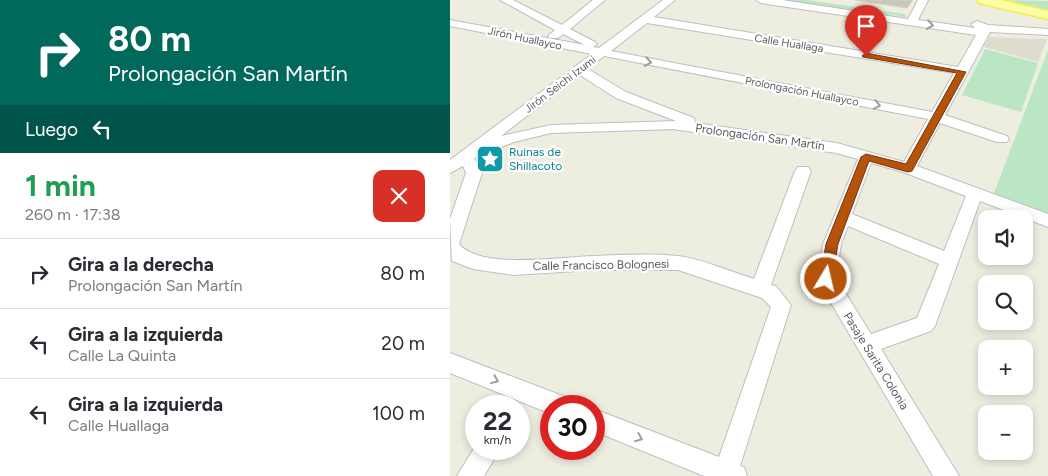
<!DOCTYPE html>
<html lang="es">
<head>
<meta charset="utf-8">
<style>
	body { margin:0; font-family:Figtree,sans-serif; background:#f2f2f3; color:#2b2b33; height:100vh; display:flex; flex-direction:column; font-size:19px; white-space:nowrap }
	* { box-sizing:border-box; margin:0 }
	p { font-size:16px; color:#7c7c81 }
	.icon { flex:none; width:28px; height:28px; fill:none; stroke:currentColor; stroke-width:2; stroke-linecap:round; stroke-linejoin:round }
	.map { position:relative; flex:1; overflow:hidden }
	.sheet { display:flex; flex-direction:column; background:#fff; width:450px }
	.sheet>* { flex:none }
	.top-card { background:#00695c; color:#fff; overflow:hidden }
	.fabs { position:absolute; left:528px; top:210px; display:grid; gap:10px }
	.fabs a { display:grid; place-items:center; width:55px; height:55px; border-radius:10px; background:#fff; box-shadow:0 2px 8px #0003; font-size:25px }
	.speed { position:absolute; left:15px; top:395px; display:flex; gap:10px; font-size:25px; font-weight:700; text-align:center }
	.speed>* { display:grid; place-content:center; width:65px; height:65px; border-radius:50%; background:#fff; box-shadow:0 2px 8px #0003; line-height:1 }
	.speed small { font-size:12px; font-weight:400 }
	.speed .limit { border:8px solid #d22; background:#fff; color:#111 }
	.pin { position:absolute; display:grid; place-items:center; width:42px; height:42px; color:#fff; margin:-51px -21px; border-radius:50% 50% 50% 0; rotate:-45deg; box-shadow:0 0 5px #0007 }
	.pin .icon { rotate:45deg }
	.me { position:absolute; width:55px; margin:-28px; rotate:9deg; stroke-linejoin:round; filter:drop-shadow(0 0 4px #0008) }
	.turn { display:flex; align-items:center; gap:18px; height:105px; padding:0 25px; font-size:22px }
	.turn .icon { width:65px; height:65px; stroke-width:2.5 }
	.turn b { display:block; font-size:35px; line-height:42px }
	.then { display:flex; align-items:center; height:48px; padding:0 25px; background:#0003; gap:10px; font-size:19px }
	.round { display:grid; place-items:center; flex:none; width:52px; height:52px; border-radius:10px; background:#f2f2f3 }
	.summary { display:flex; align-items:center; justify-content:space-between; height:85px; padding:0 25px }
	h1 { font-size:30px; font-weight:700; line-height:38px; color:#1e9e55 }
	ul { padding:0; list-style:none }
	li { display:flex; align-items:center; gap:15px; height:70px; padding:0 25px; border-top:1px solid #e1e1e2 }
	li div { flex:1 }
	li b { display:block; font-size:19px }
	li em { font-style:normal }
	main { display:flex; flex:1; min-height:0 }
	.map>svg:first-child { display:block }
</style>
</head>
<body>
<main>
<section class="sheet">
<div class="top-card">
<div class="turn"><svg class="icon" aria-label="right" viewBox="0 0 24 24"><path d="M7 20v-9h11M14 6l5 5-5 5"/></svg><div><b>80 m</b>Prolongación San Martín</div></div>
<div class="then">Luego<svg class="icon" aria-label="left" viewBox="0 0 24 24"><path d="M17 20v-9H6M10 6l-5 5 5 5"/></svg></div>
</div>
<div class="summary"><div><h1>1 min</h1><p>260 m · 17:38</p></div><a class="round" style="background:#d93025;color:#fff"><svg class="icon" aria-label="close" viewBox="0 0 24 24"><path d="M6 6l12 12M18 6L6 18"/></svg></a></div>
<ul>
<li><svg class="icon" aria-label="right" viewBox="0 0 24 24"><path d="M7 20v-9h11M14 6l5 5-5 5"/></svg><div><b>Gira a la derecha</b><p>Prolongación San Martín</p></div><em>80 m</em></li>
<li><svg class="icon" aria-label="left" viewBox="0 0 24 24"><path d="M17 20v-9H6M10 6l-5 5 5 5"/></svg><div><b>Gira a la izquierda</b><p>Calle La Quinta</p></div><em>20 m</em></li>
<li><svg class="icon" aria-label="left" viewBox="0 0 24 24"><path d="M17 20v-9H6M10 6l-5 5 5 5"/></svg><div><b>Gira a la izquierda</b><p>Calle Huallaga</p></div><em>100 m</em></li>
</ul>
</section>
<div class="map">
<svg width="598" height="476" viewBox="0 0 598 476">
	<rect width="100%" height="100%" fill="#edede0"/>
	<path fill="#dddccf" d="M539 37 561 38 597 39 588 62 534 47Z"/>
	<path fill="#bbe6c4" d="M332 0H356L455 14 456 17Z
		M548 0 598 1V12Z
		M535 49 588 63 571 112 512 95Z
		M598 50V216L543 196Z"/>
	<path fill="#c8c7be" stroke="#d2d0bf" d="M405 0H463L457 8Z"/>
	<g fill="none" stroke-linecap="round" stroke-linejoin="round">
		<g stroke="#bdbec5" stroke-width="2">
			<path id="minor" d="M50 0H63L112 25 143 0H155L120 29 145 42 147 44 143 47 149 48 213 0H225L204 17 508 67 526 35 311 3 306 0H332L458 19 468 0H478L468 20 525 28 521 24 527 21 538 25 598 29V35L540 32 495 115 557 136 559 139 557 142H547L490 123 467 166 598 214V227L530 201 485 326 481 331 431 349 509 476H483L367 279 373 244 408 159 386 153 223 129 101 133 64 142 24 158 32 173 9 244C30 270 111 257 143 256 170 255 200 253 227 256 249 258 282 272 304 279L345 171 348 167H358L361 171 321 285 326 286 341 305 290 466 294 467 297 476H254L144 431V409L269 457 321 307 312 298 228 270H144L63 275 23 269 2 261 0 219 16 173 13 166 0 173V160L142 54 0 26V20L135 45 113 34 108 38H100L98 36 105 30ZM197 23 504 73 482 112 161 51ZM154 56 478 119 454 162 387 143 245 123 244 118 176 92 138 69ZM130 75 166 98 226 121 101 125 51 136ZM421 163 453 172 516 196 494 251 402 214ZM398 226 489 264 467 318 421 334 386 278 391 244Z
				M0 353 118 398 121 406H101V414L0 373Z
				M26 445V449H50L34 476H7Z"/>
		</g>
		<g stroke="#f7eb50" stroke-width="3">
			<path id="major" d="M527 0H551L598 11V19L529 3Z"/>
		</g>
		<use href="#minor" fill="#fff" fill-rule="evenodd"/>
		<use href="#major" fill="#faffa3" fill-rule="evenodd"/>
	</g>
	<defs><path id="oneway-chevron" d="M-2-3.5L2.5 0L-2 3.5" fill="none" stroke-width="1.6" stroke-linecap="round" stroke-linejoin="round" transform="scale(1.25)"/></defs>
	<g stroke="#9b9da1">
		<use href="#oneway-chevron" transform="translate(480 25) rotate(8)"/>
		<use href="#oneway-chevron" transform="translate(198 62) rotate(11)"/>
		<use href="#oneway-chevron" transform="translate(427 105) rotate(11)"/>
		<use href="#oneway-chevron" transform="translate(45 380) rotate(22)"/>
		<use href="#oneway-chevron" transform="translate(189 438) rotate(22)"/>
	</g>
	<path fill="#b45309" stroke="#753606" d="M416 53 516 72 462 171 458 172 419 161 388 244 382 279 376 284 370 279 376 244 411 157 416 154 456 164 507 73 413 57 412 56Z"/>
	<defs>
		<g id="sight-square" transform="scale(1.4375)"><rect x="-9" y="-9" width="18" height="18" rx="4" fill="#0f9aa8" stroke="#fff"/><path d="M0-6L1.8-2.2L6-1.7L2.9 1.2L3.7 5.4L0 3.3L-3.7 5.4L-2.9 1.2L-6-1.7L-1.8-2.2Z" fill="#fff"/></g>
	</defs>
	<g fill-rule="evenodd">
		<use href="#sight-square" x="40" y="159"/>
	</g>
	<g text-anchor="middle" stroke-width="4.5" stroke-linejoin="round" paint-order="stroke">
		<g font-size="11" fill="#595b62" stroke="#fff">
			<text transform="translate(75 38) rotate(12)" y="4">Jirón Huallayco</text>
			<text transform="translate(339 43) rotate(9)" y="4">Calle Huallaga</text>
			<text transform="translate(110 84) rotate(-37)" y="4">Jirón Seichi Izumi</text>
			<text transform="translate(352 91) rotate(11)" y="4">Prolongación Huallayco</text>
		</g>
		<g font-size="12" fill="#595b62" stroke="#fff">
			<text transform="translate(310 137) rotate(8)" y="4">Prolongación San Martín</text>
			<text transform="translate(151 265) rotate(-1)" y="4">Calle Francisco Bolognesi</text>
			<text transform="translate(426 361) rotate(58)" y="4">Pasaje Sarita Colonia</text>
		</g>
		<g font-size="12" fill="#0d838f" stroke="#fff" text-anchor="start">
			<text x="59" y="156">Ruinas de<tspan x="59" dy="14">Shillacoto</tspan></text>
		</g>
	</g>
</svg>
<div class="fabs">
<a><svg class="icon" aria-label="sound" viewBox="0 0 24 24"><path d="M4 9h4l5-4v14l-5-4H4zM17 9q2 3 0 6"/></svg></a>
<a><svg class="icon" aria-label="search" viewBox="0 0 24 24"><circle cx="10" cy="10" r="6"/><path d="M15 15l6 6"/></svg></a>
<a>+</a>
<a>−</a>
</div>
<div class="speed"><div>22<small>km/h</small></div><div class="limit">30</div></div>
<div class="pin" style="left:416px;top:56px;background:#d93025"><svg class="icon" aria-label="arrive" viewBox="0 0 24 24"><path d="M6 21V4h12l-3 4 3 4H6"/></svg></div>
<svg class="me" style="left:376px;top:279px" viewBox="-20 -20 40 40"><circle r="17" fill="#b45309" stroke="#fff" stroke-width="3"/><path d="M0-11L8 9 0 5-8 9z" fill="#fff"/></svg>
</div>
</main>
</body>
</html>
